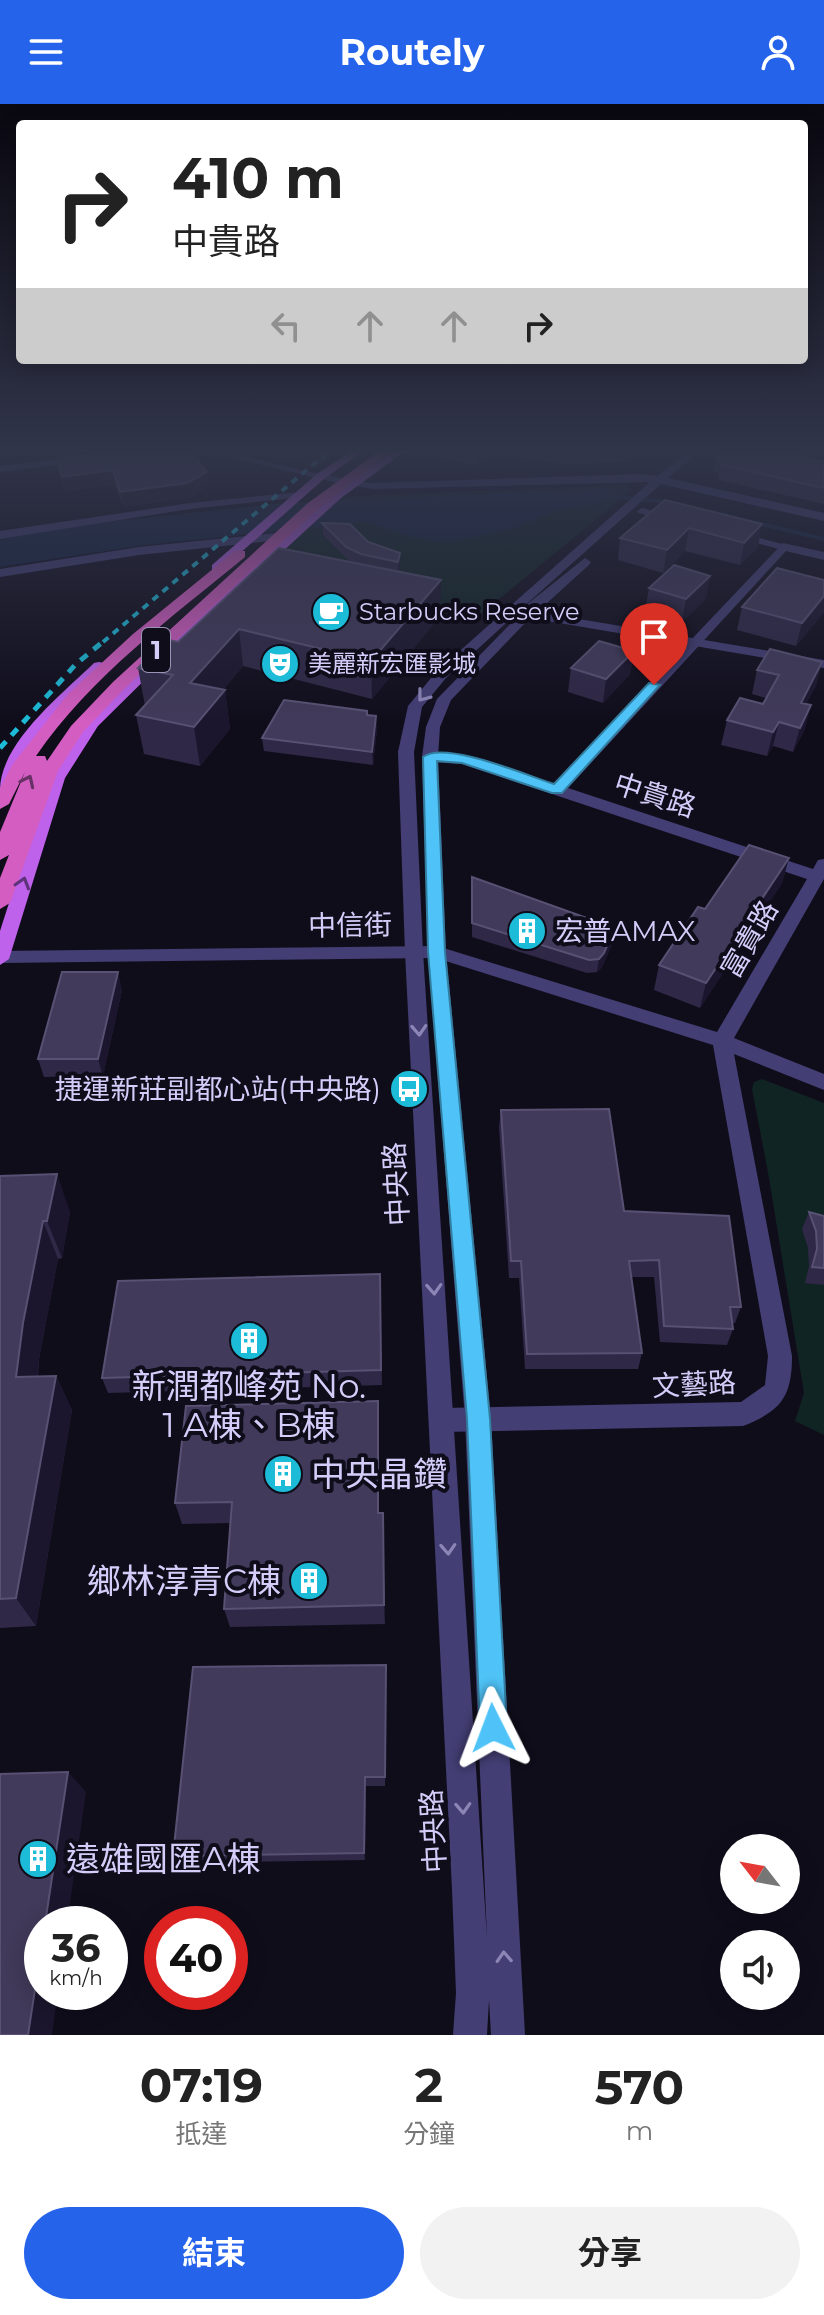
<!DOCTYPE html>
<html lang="zh-TW">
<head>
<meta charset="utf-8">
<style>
	body { margin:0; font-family:Montserrat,"Noto Sans TC",sans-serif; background:#f2f2f2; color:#222; height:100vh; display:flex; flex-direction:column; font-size:30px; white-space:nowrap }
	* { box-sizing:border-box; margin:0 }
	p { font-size:26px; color:#767676 }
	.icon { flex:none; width:44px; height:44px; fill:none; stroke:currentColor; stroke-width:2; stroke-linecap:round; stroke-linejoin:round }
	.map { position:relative; height:1931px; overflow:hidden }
	.details { display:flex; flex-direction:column; background:#fff; flex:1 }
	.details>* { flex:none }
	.guide { position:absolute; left:16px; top:16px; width:792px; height:244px; border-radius:8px; box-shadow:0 4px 20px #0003; background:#fff; color:#222; overflow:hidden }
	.needle { width:52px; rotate:301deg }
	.controls { position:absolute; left:720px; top:1730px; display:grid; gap:16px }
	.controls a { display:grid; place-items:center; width:80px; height:80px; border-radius:50%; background:#fff; box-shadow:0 4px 20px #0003; font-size:40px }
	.speed { position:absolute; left:24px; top:1802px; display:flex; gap:16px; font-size:40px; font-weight:700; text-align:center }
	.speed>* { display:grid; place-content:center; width:104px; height:104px; border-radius:50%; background:#fff; box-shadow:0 4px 20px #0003; line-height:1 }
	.speed small { font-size:20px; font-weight:400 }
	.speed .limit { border:12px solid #d22; background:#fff; color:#111 }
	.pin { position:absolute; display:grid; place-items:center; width:68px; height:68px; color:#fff; margin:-82px -34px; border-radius:50% 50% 50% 0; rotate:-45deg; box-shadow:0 0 8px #0007 }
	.pin .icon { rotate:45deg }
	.me { position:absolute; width:88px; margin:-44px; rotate:357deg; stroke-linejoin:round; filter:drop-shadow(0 0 6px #0008) }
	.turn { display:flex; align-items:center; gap:28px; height:168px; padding:0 24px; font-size:36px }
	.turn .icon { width:104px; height:104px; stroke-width:2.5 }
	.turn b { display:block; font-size:56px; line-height:68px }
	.lanes { display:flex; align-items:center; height:76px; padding:0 24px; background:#0003; justify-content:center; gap:40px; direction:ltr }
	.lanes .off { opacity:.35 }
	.eta { display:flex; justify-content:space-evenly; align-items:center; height:136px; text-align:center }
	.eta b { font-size:48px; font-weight:700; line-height:56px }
	.button { display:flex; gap:16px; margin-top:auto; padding:16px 24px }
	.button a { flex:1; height:92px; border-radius:48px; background:#2563eb; color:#fff; font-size:32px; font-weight:700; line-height:92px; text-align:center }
	.button a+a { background:#f2f2f2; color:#222 }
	header { display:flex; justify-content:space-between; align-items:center; height:104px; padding:0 24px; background:#2563eb; color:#fff; font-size:36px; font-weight:700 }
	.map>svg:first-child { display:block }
</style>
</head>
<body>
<header><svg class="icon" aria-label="menu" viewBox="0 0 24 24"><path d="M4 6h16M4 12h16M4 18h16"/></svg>Routely<svg class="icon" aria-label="person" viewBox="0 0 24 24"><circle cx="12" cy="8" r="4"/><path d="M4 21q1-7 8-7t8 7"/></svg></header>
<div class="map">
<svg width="824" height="1931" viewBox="0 0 824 1931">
	<rect width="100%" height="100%" fill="#100d1b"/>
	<path fill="#112424" d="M255 348H339L315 363Z
		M627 381 630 386 614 401 482 509 430 502 267 463 340 393Z
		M762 975 824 999V1331L795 1317 804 1289 769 1074 752 985 754 978Z"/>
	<path fill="#13233e" d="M619 384 600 399 561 405 515 424 461 436 433 437 409 432 367 418 145 441 0 463V435L114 417 284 399Z"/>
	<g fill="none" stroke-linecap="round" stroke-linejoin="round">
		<path stroke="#13233e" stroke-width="4" d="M604 392 669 398
			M711 408 824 435"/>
		<path fill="#433e74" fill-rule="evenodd" d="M642 404 674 412 676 414 671 417 639 409 637 407Z
			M740 429 786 441 788 443 783 446 737 434 735 432Z"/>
		<path fill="#433e74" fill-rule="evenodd" d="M321 369 357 378 359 380 353 383 317 374 315 372Z
			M300 388 304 389V393L190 405 0 435V427L190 399Z
			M294 427 300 431 298 434 139 451 0 473V465L139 443Z
			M783 439 824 448V456L786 447 568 684 813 765 818 756 824 755V775L734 934 824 970V986L734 950 792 1252C792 1293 781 1307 743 1322L442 1328 433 1324 429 1316 433 1308 442 1304 741 1298 765 1281 768 1252 713 941 436 854 0 859V847L437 842 717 928 807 775 462 660 430 658 422 653C443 635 528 671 554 680Z"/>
		<path fill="#433e74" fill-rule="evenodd" d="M208 348H226L327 372 321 375Z
			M687 348H698L668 374 824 409V417L661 380 521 505 585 454 591 458 589 461 537 508 824 556V564L530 514 451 596 440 623 438 653 446 848 491 1315 525 1931H491L489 1896 487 1931H453L456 1889 452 1785 405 848 398 648 408 602 436 568 650 378 372 385 347 380 353 377 372 379 641 370 657 372ZM515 511 518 512 437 595 426 623 422 653 428 848 465 1315 487 1834 423 848 414 648 422 603 446 574Z
			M83 352 88 355 87 357 0 368V362Z"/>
		<path fill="#be62eb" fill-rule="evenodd" d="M350 348H362L325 374 220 467H212V461L317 370Z
			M393 348H404L341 394 174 547 98 622 65 674 9 855 0 861V827L49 674 87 616 164 541 333 390Z
			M99 558 104 559V565L45 623 6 684 0 686C0 639 62 590 94 559Z"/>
		<path fill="#d45dc1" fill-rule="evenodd" d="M378 348H391L318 405 125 584 83 628 58 667 10 799 0 805V774L9 751 0 756V728L25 668 9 700 0 705V684L12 661 68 590 133 530 235 447H245V453C171 514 91 572 36 652H45L47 657 71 622 113 578 308 399Z"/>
		<path stroke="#1cbbd7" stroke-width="4" stroke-dasharray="7 6" stroke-linecap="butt" d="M103 538 328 348"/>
		<path stroke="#1cbbd7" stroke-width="5" stroke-dasharray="9 8" stroke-linecap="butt" d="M0 644 76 560 105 536"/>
	</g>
	<path fill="#2f2846" d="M421 348H499L478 362Z
		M522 348H642L637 353 628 357 571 361 521 354Z
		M716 353H804L824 358V400L718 376 719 370 713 368Z
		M56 354 207 368 209 382 189 394 123 403 115 381 65 387Z
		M665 396 758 443 740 461 685 447 663 469 618 456 620 434Z
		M322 419 400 449V462L399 467 440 512 372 595 243 562 223 586H225L230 625 200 662 144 650 136 611 145 602 138 564 178 538 352 458 347 455 323 431Z
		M710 472 706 494 682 518 645 507 649 484Z
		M824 476V508L796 542 737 526 742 503Z
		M634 547 630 570 603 599 568 588 571 564Z
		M822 558 816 581 806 600 805 625 793 648 773 642 767 652 721 641 727 616 763 600 766 594 752 590 757 566Z
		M376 612 377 625 373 661 264 647 262 634Z
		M789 754 782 779 700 904 654 886 659 861 705 805Z
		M472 773 613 838 602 863 597 868 587 869 472 833Z
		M122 886 103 972 44 973 38 955Z
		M501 1006 741 1203 735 1219H732L733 1225 727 1241 660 1238 654 1173H631L642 1249 638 1265H525L519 1174H509L499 1023Z
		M0 1072 70 1108 62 1154 58 1155 39 1255 38 1272H56L72 1306 36 1522 0 1524Z
		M809 1108 824 1112V1181L805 1179 809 1162 808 1144 802 1125Z
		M380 1170 382 1281 108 1289 102 1274Z
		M379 1320V1409H383L385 1520 230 1523 224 1505 230 1419 182 1420 175 1399Z
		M386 1572 385 1682H366L365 1756 179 1759 173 1752Z"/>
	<path fill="#1b162d" d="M479 348H499L478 362Z
		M630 348H642L637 353 628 357Z
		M797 348H809L790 366 794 351Z
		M113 366 115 381 65 387 62 373Z
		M207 368 209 382 189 394 123 403 120 388Z
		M762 420 758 443 740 461 744 439Z
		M689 424 685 447 663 469 667 446Z
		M400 449V462L398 470V458Z
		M710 472 706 494 682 518 686 495Z
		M441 476 440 512 372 595 371 557Z
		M824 492V508L796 542 802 519Z
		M239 525 243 562 196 618 190 579Z
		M634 547 630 570 603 599 606 575Z
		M822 558 816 581 794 623 801 599Z
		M225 586 230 625 200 662 194 623Z
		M811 601 805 625 793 648 800 624Z
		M376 612 377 625 373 661 372 648Z
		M779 618 773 642 767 652 773 628Z
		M789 754 782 779 700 904 706 879Z
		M615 824 613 838 602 863 597 868 599 855Z
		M118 868 122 886 103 972 98 955Z
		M57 1070 70 1108 62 1154 47 1117Z
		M43 1117 58 1155 39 1255 34 1307 16 1273 23 1219Z
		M56 1272 72 1306 36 1522 16 1494Z
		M378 1297 379 1320V1430L378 1409Z
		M383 1409 384 1430 385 1520 384 1501Z
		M68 1668 86 1688 67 1820H45Z
		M365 1673 366 1682 365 1756 364 1749Z
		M42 1840V1888H58L52 1931H28Z"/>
	<path fill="#413a5a" stroke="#585173" stroke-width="2" d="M124 348H170L194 352 207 368 187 379 120 388 113 366 62 373 56 354Z
		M722 348H797L794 351 824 358V384L721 361 727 356 716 353Z
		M665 396 762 420 744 439 689 424 667 446 620 434Z
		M322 419 350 420 368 438 400 449 398 458 361 450 346 443Z
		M279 444 441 476 371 557 239 525 190 579 225 586 194 623 136 611 173 571 138 564 165 535 178 538Z
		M674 461 710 472 686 495 649 484Z
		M777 464 824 476V492L802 519 742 503Z
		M599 537 634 547 606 575 571 564Z
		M770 545 822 558 801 599 811 601 800 624 779 618 773 628 727 616 740 594 763 600 779 571 757 566Z
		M284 596 367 607V611L376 612 372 648 262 634Z
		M749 741 789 754 706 879 659 861 698 803 705 805Z
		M472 773 615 824 604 849 599 855 589 856 472 819Z
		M62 868H118L98 955H38Z
		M609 1005 624 1107 729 1112 741 1203H730L733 1225 664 1222 659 1156 629 1157 642 1249 527 1250 521 1157H511L501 1006Z
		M57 1070 47 1117H43L23 1219 16 1273 56 1272 16 1494 0 1495V1072Z
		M809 1108 824 1112V1164L812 1163 817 1145 816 1127Z
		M380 1170 381 1266 102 1274 118 1177Z
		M378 1297V1409H383L384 1501 224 1505 232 1398 175 1399 186 1302Z
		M386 1561 385 1673H365L364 1749 173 1752 193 1563Z
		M68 1668 45 1820H42V1840L28 1931H0V1670Z"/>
	<defs><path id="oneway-chevron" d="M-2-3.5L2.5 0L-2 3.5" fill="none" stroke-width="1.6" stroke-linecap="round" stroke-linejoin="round" transform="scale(2)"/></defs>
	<g stroke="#8c86b6">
		<use href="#oneway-chevron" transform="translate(423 592) rotate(128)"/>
		<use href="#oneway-chevron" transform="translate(419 926) rotate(87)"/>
		<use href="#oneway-chevron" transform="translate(434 1185) rotate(87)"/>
		<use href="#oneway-chevron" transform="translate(448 1445) rotate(87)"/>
		<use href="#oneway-chevron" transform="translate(463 1704) rotate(87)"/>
		<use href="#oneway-chevron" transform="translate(504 1853) rotate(-93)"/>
	</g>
	<use stroke="#683166" href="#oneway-chevron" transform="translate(28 677) rotate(-65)"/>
	<use stroke="#5e3379" href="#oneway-chevron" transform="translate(23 779) rotate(-73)"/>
	<linearGradient id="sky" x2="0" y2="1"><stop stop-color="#09070f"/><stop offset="0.56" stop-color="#31354a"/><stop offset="1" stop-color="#31354a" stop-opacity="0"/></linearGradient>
	<rect width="824" height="618" fill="url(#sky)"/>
	<path fill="#4fc3f7" stroke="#337fa1" stroke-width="2" d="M649 579 660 581 562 689H552L462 659 437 657 445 848 490 1315 507 1624 503 1634 493 1638 484 1634 480 1624 467 1315 428 848 423 653C445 636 528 672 554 680Z"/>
	<defs>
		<g id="cafe-disc" transform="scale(2)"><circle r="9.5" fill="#1cbbd7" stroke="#100d1b"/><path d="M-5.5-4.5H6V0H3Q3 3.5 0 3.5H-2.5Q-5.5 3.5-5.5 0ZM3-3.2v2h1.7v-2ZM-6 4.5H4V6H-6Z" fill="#fff"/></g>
		<g id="theatre-disc" transform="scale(2)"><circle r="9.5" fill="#1cbbd7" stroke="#100d1b"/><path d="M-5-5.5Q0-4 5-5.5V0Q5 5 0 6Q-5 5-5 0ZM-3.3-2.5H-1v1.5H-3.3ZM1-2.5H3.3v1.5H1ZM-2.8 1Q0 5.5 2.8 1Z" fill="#fff"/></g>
		<g id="building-disc" transform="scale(2)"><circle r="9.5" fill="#1cbbd7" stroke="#100d1b"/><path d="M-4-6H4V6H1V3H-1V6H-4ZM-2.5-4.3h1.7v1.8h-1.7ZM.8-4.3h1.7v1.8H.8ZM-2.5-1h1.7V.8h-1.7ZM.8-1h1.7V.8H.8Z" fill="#fff"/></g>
		<g id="bus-disc" transform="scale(2)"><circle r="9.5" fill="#1cbbd7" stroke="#100d1b"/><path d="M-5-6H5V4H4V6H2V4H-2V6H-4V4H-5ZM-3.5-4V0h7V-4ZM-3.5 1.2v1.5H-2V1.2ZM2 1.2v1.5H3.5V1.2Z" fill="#fff"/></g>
	</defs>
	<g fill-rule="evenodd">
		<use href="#cafe-disc" x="331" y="508"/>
		<use href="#theatre-disc" x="280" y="560"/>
		<use href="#building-disc" x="527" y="827"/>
		<use href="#bus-disc" x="409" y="985"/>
		<use href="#building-disc" x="249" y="1237"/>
		<use href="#building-disc" x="283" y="1370"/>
		<use href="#building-disc" x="309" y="1477"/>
		<use href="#building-disc" x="38" y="1755"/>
	</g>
	<g text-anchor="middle" stroke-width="8" stroke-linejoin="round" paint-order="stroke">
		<g font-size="24" fill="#d4cdf9" stroke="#100d1b" text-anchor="start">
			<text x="359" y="516">Starbucks Reserve</text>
			<text x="308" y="568">美麗新宏匯影城</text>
		</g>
		<rect fill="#100d1b" stroke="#9993b6" stroke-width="2" x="142" y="524" width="28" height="44" rx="6"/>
		<g font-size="26" font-weight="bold" fill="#d4cdf9">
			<text x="156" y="555">1</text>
		</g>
		<g font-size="28" fill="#d4cdf9" stroke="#100d1b">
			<text transform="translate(655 691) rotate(18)" y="10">中貴路</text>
			<text transform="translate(350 821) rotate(-1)" y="10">中信街</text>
			<text transform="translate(749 835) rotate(-60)" y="10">富貴路</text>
			<text transform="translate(396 1080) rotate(-93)" y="10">中央路</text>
			<text transform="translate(694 1280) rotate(-3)" y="10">文藝路</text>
			<text transform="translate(433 1727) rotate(-93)" y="10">中央路</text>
		</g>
		<g font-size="28" fill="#d4cdf9" stroke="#100d1b" text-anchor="start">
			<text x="555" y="837">宏普AMAX</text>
			<text x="381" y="995" text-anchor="end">捷運新莊副都心站(中央路)</text>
		</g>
		<g font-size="34" fill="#d4cdf9" stroke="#100d1b" text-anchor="start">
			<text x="249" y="1294" text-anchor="middle">新潤都峰苑 No.<tspan x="249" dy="39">1 A棟、B棟</tspan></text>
			<text x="311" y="1382">中央晶鑽</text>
			<text x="281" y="1489" text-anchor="end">鄉林淳青C棟</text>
			<text x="66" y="1767">遠雄國匯A棟</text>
		</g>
	</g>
</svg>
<div class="controls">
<a><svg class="needle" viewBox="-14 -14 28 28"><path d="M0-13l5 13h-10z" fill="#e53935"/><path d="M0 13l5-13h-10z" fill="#767676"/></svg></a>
<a><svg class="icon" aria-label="sound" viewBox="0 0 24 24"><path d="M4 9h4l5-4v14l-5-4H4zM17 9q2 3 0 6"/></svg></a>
</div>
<div class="speed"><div>36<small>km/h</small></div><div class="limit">40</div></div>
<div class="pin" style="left:654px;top:581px;background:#d93025"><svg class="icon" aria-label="arrive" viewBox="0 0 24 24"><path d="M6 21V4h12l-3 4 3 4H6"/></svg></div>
<svg class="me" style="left:493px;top:1624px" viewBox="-20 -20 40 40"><path d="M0-17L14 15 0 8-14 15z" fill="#4fc3f7" stroke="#fff" stroke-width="4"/></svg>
<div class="guide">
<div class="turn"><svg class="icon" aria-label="right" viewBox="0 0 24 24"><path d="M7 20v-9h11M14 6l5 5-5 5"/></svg><div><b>410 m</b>中貴路</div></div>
<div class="lanes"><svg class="icon off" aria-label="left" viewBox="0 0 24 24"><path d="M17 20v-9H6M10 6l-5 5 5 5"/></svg><svg class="icon off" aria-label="ahead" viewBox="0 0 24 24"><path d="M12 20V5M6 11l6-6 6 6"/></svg><svg class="icon off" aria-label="ahead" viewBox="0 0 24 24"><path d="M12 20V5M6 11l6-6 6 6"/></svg><svg class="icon" aria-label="right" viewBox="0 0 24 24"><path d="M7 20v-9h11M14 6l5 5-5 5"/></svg></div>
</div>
</div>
<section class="details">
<div class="eta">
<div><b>07:19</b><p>抵達</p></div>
<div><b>2</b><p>分鐘</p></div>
<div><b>570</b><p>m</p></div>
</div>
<div class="button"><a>結束</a><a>分享</a></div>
</section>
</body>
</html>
